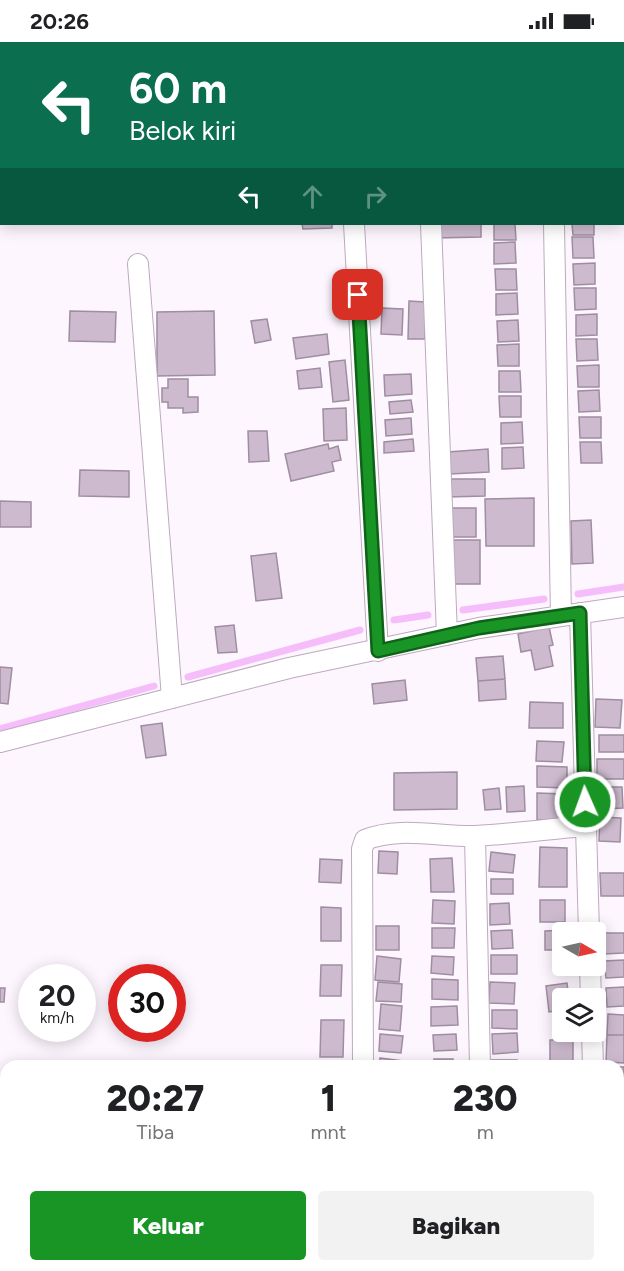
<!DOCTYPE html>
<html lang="id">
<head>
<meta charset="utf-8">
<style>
	body { margin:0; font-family:Figtree,sans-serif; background:#f2f2f2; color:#202124; height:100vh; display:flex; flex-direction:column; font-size:22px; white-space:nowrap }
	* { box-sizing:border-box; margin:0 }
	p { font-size:20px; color:#757577 }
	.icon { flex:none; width:33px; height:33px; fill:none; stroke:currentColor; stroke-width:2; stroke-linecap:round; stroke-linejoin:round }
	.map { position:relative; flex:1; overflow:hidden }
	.sheet { position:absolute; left:0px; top:1018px; width:624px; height:212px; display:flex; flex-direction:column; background:#fff; border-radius:18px 18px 0 0; box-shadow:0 3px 15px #0003 }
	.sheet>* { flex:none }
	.hud { position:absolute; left:0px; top:0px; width:624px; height:183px; box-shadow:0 3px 15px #0003; background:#0b6e4f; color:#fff; overflow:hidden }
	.needle { width:39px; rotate:99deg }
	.buttons { position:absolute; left:552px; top:880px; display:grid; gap:12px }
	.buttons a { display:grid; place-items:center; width:54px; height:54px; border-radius:6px; background:#fff; box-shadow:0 3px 15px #0003; font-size:30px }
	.speed { position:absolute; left:18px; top:922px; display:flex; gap:12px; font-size:30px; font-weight:700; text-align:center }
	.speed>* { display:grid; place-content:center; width:78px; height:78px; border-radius:50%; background:#fff; box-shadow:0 3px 15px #0003; line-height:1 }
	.speed small { font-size:15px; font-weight:400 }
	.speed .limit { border:9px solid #d22; background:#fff; color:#111 }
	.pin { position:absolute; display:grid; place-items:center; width:51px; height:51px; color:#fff; margin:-26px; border-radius:12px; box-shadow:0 3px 9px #0006 }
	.me { position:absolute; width:66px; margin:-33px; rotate:358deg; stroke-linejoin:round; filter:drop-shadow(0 0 4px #0008) }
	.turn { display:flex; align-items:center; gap:21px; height:126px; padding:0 30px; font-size:27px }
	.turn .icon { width:78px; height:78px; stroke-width:2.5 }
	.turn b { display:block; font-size:42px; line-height:51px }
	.lanes { display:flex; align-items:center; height:57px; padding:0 30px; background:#0003; justify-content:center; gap:30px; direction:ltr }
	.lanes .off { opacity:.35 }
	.eta { display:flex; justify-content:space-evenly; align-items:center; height:102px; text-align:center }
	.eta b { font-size:36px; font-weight:800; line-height:42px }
	.action { display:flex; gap:12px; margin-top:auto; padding:12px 30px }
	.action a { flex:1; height:69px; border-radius:6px; background:#199526; color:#fff; font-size:24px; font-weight:800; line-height:69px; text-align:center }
	.action a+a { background:#f2f2f2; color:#202124 }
	.status { display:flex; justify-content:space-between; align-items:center; height:42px; padding:0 30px; background:#fff; direction:ltr }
	.status svg { height:16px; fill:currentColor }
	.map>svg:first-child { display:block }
</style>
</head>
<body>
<div class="status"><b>20:26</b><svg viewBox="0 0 49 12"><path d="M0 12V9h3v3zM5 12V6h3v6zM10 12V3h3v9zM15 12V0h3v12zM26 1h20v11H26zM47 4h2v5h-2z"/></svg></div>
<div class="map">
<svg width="624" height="1229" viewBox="0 0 624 1229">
	<rect width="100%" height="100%" fill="#fef6fe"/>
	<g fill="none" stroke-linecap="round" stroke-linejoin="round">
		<path stroke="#f5befa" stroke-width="7" d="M578 552 624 545
			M463 568 544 557
			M394 578 428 573
			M188 635 360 588
			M0 687 154 644"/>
	</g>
	<path fill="#cdbace" stroke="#9f8da1" stroke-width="1.5" d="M302 182H332V186L303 187Z
		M434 182H481V195L435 196Z
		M494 182H515L516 198H494Z
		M572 182H594V193H573Z
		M572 195H593L594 216H573Z
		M515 200 516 221 494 222V201Z
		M595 221V242L574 243 573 222Z
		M495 227H516L517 248H496Z
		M574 246H596V267L575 268Z
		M517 251 518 272 496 273V252Z
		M409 259 425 260V297H408Z
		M382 266 403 267 402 293 381 292Z
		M70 269 116 270 115 300 69 299Z
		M214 269 215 333 157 334V270Z
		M597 272V293L576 294V273Z
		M267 277 271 298 255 301 251 279Z
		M518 278 519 299 498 300 497 279Z
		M327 292 329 312 296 317 293 296Z
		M576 297H597L598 318 577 319Z
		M519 302V324H498L497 303Z
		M345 318 349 358 333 360 329 320Z
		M599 323V345H578L577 324Z
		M320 326 322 345 299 347 297 329Z
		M499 329H520L521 350H499Z
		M411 332 412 352 385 354 384 333Z
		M168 337H188V355H198V370L183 371V366H168V360H162V346H168Z
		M599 348 600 369 579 370 578 349Z
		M499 354H521V375H500Z
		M411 358 413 370 390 372 389 360Z
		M346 366 347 398 324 399 323 367Z
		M579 375H601V396H580Z
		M411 376 412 392 386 394 385 378Z
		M522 380 523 401 501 402V381Z
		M248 389H267L269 419 249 420Z
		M413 397 414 409 384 411V400Z
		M580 400H601L602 421H581Z
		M328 402 329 407 338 404 341 418 332 420 334 429 291 439 285 412Z
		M523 405 524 426 502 427V406Z
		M488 407 489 430 450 432 448 410Z
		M80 428 129 429V455L79 454Z
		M446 437H485V454L447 455Z
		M534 456V504H486L485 457Z
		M0 459 31 460V485H0Z
		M447 466H476V495H447Z
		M591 478 593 521 572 522 571 479Z
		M448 498H480V542H448Z
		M276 511 282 556 256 559 251 514Z
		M234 583 237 610 218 611 215 585Z
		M549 585 553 603 549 604 553 624 535 628 531 608 521 610 518 592Z
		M503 614 505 637 478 639 476 616Z
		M0 625 12 626 8 662 0 661Z
		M505 637 506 657 479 659 478 639Z
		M405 638 407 658 374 662 372 642Z
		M596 657 622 658 620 686 595 685Z
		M530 660 563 661V686H529Z
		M162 681 166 713 146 716 141 684Z
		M599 693H624V710H599Z
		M537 699 564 700 562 720 536 719Z
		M597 717H624V737H597Z
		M537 724 567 725V746L537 745Z
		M457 730V767L394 768V731Z
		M524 744 525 769 507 770 506 745Z
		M600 745H622L623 766 601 767Z
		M499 746 501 767 485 768 483 748Z
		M537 751 565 752V778H537Z
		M600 775 621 776 620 800 599 799Z
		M540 805 567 806V845H539Z
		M379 809 398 810 397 832 378 831Z
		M491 810 515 813 513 831 489 829Z
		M452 816 454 850H431L430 817Z
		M320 817 342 818 341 841 319 840Z
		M600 831H624V854H601Z
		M491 837H513V852H491Z
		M433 858 455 859 454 882 432 881Z
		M540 858H565V880H540Z
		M509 861 510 882 490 883V862Z
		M321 865 341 866V899H321Z
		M376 884H399V908H376Z
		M432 886H455L454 906H432Z
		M512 888 513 906 492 907 491 889Z
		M568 888V891H562V908H545V889Z
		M604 891H624V911L604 912Z
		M491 913H517V932H491Z
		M377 914 401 917 399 940 375 938Z
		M432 914 454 915 453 933 431 931Z
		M624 918V935L606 936 604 919Z
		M321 923H342L341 954H320Z
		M432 937 458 938V958L432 957Z
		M378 940 402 942 401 960 376 959Z
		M490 940 515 941 514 962 489 961Z
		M567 941 569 957H562V968L549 970 546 944Z
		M624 945V964L607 965 606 946Z
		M0 946H5L4 960H0Z
		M381 962 402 964 400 989 379 987Z
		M457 964 458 983 431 984V965Z
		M492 968H517V987L492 986Z
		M608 972 624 973V993H607Z
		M321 978H344L343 1015H320Z
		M517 991 518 1010 493 1012 492 992Z
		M380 992 403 994 401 1011 379 1009Z
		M456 992 457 1008 434 1009 433 993Z
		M607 993H624V1021L606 1020Z
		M550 998H573V1020H550Z
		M380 1016 403 1019V1024H379Z
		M434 1017H453V1024H434Z
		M492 1018H517V1024H493Z
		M618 1025H624V1044H618Z
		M624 1050V1072H618V1051Z
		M618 1079H624V1097H618Z
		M0 1080H6L2 1120H0Z
		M618 1103 624 1104V1124L618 1123Z
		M618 1179H624V1198H618Z
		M618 1212H624V1229H612V1224H618Z
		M539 1224H552V1229H539Z
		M576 1224V1229H558V1225Z"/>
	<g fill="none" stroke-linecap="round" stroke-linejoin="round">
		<g stroke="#bcaabe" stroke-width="22">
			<path id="street" d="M425 0V2
				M547 0V2
				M354 182 378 609
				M431 182 447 593
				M554 182 561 574
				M138 222 172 656
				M580 571 589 891
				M0 700 289 626 479 586 624 565
				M475 794 480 1024
				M590 924 591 957
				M592 990 593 1024
				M363 1024 362 807 365 798C398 784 440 795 475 794 512 792 549 787 585 784"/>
		</g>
		<use href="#street" stroke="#fff" stroke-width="20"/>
	</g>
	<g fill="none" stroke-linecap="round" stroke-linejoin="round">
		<g stroke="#106119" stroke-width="15">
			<path id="route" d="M358 253 378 609 479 586 580 571 585 760"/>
		</g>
		<use href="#route" stroke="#199526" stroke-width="10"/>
	</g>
</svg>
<div class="buttons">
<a><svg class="needle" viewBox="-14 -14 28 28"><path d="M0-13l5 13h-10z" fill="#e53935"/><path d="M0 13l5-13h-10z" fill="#757577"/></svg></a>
<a><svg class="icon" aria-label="layers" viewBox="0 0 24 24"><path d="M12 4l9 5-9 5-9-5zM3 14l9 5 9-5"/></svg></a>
</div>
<div class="speed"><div>20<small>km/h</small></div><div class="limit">30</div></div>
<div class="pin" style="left:358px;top:253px;background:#d93025"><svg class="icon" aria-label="arrive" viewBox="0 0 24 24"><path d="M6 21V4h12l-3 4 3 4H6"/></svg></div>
<svg class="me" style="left:585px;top:760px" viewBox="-20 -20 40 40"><circle r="17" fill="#199526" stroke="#fff" stroke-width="3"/><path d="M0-11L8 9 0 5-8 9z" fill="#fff"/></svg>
<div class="hud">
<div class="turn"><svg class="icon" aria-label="left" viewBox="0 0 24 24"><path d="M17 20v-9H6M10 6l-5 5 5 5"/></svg><div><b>60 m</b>Belok kiri</div></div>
<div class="lanes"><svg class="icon" aria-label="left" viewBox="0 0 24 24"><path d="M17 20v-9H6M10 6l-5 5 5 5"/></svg><svg class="icon off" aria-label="ahead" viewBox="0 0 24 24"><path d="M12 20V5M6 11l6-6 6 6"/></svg><svg class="icon off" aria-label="right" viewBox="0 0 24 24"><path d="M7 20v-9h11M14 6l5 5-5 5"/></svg></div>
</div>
<section class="sheet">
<div class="eta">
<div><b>20:27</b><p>Tiba</p></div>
<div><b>1</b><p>mnt</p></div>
<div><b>230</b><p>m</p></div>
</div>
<div class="action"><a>Keluar</a><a>Bagikan</a></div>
</section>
</div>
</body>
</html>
